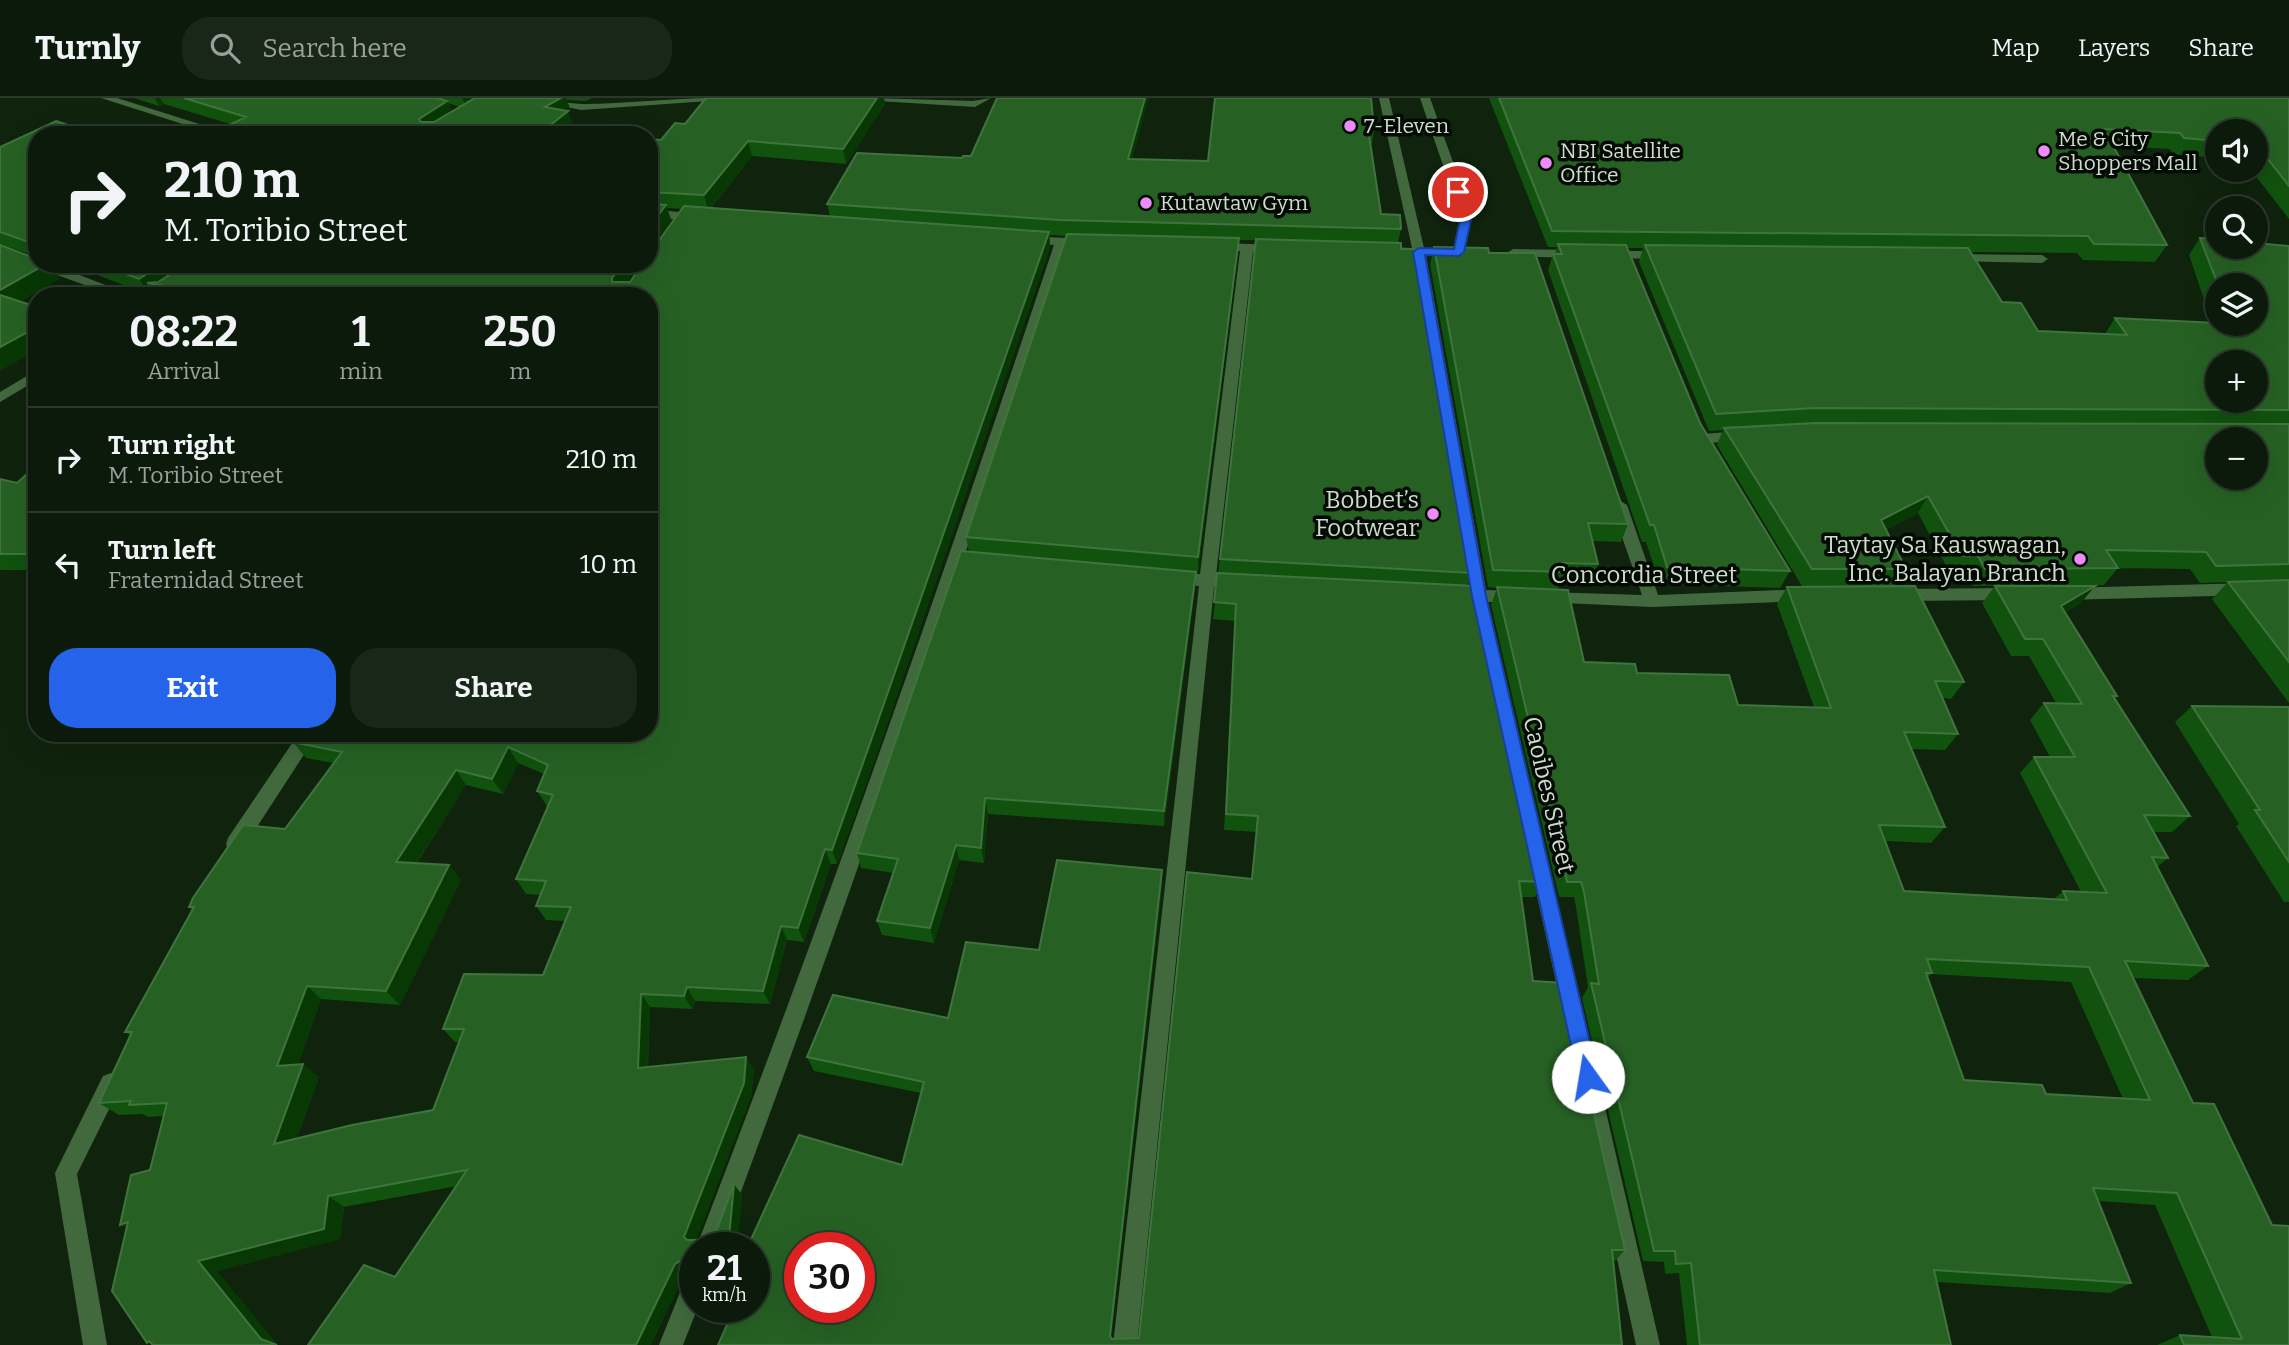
<!DOCTYPE html>
<html lang="en">
<head>
<meta charset="utf-8">
<style>
	body { margin:0; font-family:Bitter,serif; background:#192718; color:#f1f3f6; height:100vh; display:flex; flex-direction:column; font-size:26px; white-space:nowrap }
	* { box-sizing:border-box; margin:0 }
	p { font-size:23px; color:#9aa19c }
	.icon { flex:none; width:38px; height:38px; fill:none; stroke:currentColor; stroke-width:2; stroke-linecap:round; stroke-linejoin:round }
	.map { position:relative; flex:1; overflow:hidden }
	.sheet { position:absolute; left:28px; top:189px; width:630px; height:455px; display:flex; flex-direction:column; background:#0b1a0a; border-radius:28px; box-shadow:0 7px 28px #0002,0 0 0 2px #2b382b }
	.sheet>* { flex:none }
	.banner { position:absolute; left:28px; top:28px; width:630px; height:147px; border-radius:28px; box-shadow:0 7px 28px #0002,0 0 0 2px #2b382b; background:#0b1a0a; color:#f1f3f6; overflow:hidden }
	.controls { position:absolute; left:2205px; top:21px; display:grid; gap:14px }
	.controls a { display:grid; place-items:center; width:63px; height:63px; border-radius:50%; background:#0b1a0a; box-shadow:0 7px 28px #0002,0 0 0 2px #2b382b; font-size:35px }
	.speed { position:absolute; left:679px; top:1134px; display:flex; gap:14px; font-size:35px; font-weight:700; text-align:center }
	.speed>* { display:grid; place-content:center; width:91px; height:91px; border-radius:50%; background:#0b1a0a; box-shadow:0 7px 28px #0002,0 0 0 2px #2b382b; line-height:1 }
	.speed small { font-size:18px; font-weight:400 }
	.speed .limit { border:10px solid #d22; background:#fff; color:#111 }
	.pin { position:absolute; display:grid; place-items:center; width:60px; height:60px; color:#fff; margin:-30px; border:4px solid #fff; border-radius:50%; box-shadow:0 2px 7px #0007 }
	.me { position:absolute; width:77px; margin:-38px; rotate:347deg; stroke-linejoin:round; filter:drop-shadow(0 0 5px #0008) }
	.turn { display:flex; align-items:center; gap:24px; height:147px; padding:0 21px; font-size:32px }
	.turn .icon { width:91px; height:91px; stroke-width:2.5 }
	.turn b { display:block; font-size:49px; line-height:60px }
	.eta { display:flex; justify-content:space-evenly; align-items:center; height:119px; text-align:center }
	.eta b { font-size:42px; font-weight:700; line-height:49px }
	.button { display:flex; gap:14px; margin-top:auto; padding:14px 21px }
	.button a { flex:1; height:80px; border-radius:28px; background:#2563eb; color:#fff; font-size:28px; font-weight:700; line-height:80px; text-align:center }
	.button a+a { background:#192718; color:#f1f3f6 }
	ul { padding:0; list-style:none }
	li { display:flex; align-items:center; gap:21px; height:105px; padding:0 21px; border-top:2px solid #2b382b }
	li div { flex:1 }
	li b { display:block; font-size:26px }
	li em { font-style:normal }
	header { display:flex; align-items:center; gap:42px; box-sizing:border-box; height:98px; padding:0 35px; background:#0b1a0a; border-bottom:2px solid #2b382b }
	header strong { font-size:33px }
	nav { display:flex; gap:38px; margin-inline-start:auto; font-size:24px }
	.search { width:490px; height:63px; background:#192718; display:flex; align-items:center; gap:18px; box-sizing:border-box; padding:0 24px; border-radius:28px; color:#9aa19c; font-size:26px }
	.map>svg:first-child { display:block }
</style>
</head>
<body>
<header>
<strong>Turnly</strong>
<div class="search"><svg class="icon" aria-label="search" viewBox="0 0 24 24"><circle cx="10" cy="10" r="6"/><path d="M15 15l6 6"/></svg>Search here</div>
<nav><a>Map</a><a>Layers</a><a>Share</a></nav>
</header>
<div class="map">
<svg width="2289" height="1247" viewBox="0 0 2289 1247">
	<rect width="100%" height="100%" fill="#0f230d"/>
	<g fill="none" stroke-linecap="round" stroke-linejoin="round">
		<path fill="#42693e" fill-rule="evenodd" d="M101 0H117L234 37H217Z
			M523 0C543 0 563 5 583 6 626 6 670 0 714 0L709 3 581 12Z
			M873 0 973 3 991 0 975 9 878 3Z
			M1379 0H1389L1424 150H1454L1460 117 1420 0H1430L1472 117 1463 157H1426L1486 492 1516 493 1524 499 1516 505 1488 504 1660 1247H1636L1472 503H1453L1445 497 1453 491 1470 492 1413 157H1391L1385 153 1391 149 1412 150Z
			M649 111 699 116 705 120 699 124 649 119Z
			M1027 138 1086 141 1092 145 1086 149 1066 148C958 484 844 819 720 1150H696C824 818 942 484 1054 147L1023 145 1021 142Z
			M1216 145 1279 147 1285 151 1279 155 1253 154 1216 478 1240 479 1248 485 1240 491 1214 489 1137 1247H1113L1199 488 1173 486 1165 480 1173 474 1200 476 1240 153 1212 152 1210 149Z
			M1513 151 1576 152 1582 156 1576 160 1509 158 1507 155Z
			M1608 153H1664L1670 157 1664 161 1604 160V154Z
			M1951 156 2042 157 2048 161 2042 165 1947 163 1945 160Z
			M37 163V166H51L134 198H115L35 169 33 166Z
			M37 272V282L0 304V294Z
			M1743 333 1750 338 1748 341 1702 346 1695 341 1702 336Z
			M1619 402 1627 407 1658 497 1806 491 1814 497 1806 503 1652 509 1541 504 1539 500 1541 496 1547 494 1642 497 1611 407Z
			M2289 484V496L2065 502 2057 496 2065 490Z
			M2013 490 2021 496 2013 502 1897 503 1889 497 1897 491Z
			M299 635H318L242 752 235 754 228 752 226 746 228 740Z
			M111 975 119 978 122 985 77 1076 107 1247H83L55 1075 103 978Z
			M695 1173V1209H698L683 1247H659L687 1177Z"/>
	</g>
	<path fill="#11520e" fill-rule="evenodd" d="M134 0H592L586 3 567 2 571 13 568 14 573 28 568 32 613 37H209L230 26 164 6 159 8ZM448 5 460 9 452 14Z
		M706 0H884L885 6 846 66 752 58 711 110 830 118 827 106 962 60 1132 61 1208 63 1215 0 1374 31 1372 46 1371 45 1381 116 1401 131 1398 145 1401 151 1471 475 1467 488 1542 784 1535 799H1522L1533 883 1625 1152 1615 1163H1613L1622 1247H718L902 1067 921 995 814 973 807 959 948 920 1039 852 1162 788 1111 1239 1112 1241 1139 1240 1252 781 1257 734 1224 732 1235 523 1213 521 1256 142H1239L1198 474H1196L1195 490 1164 728 988 716 984 765 959 762 934 845 882 837 877 823 893 775 861 770 857 755 969 454 966 439 1067 138 1050 137V149L879 650 837 766H831L804 844 787 842 770 906 695 903 692 911 650 909 648 969 754 971 751 998 696 1142H713L742 1097 737 1150H695V1171H694L685 1176 395 1179 457 1088 344 1109 340 1141 217 1173 151 1247 150 1072 163 1018 148 1019 142 1016 119 1017 99 1005 130 937 125 934 192 812 189 809 285 731 334 665 306 660 293 644 649 635V198H156L154 194 150 197 79 170 75 172 59 166H640L627 184H630L681 111 667 110 671 122 649 151V41L661 42 685 26ZM518 665 544 676 537 693 547 708 548 709 516 781 526 796 541 797 536 808 546 822 565 823 543 877 443 931 455 944H459L433 1012 297 1040 319 979 298 967 321 901 400 907 461 782 449 767 417 765 466 687 503 696Z
		M1489 0H2289V121L2251 72H2256V33H2217V60L2173 56 2170 51 2113 48 2167 147 2155 164 2083 162 2077 155 1970 154 2002 204 2038 233 2105 236 2115 220 2212 225 2189 157 2200 140 2289 148V482L2200 485 2190 471 2117 470H2118L2104 487 1973 488 1966 476 1950 475 1918 415 1885 432 1906 471 1895 488H1802L1717 347 1723 332 1709 333 1639 164 1643 150H1627L1700 325 1790 473 1780 490 1660 486 1646 444H1642L1548 172 1553 156H1555L1557 149H1548ZM2217 187 2256 226H2217Z
		M37 37V160L35 158 0 146V49Z
		M1434 149 1489 155 1628 426 1621 444 1593 443 1598 466 1591 484 1561 483 1558 491 1584 564 1637 575 1738 607 1814 609 1777 506 1787 489 1964 584 1951 601 1943 600 1958 636 1945 652 1912 651 1945 729 1931 745 1886 743 1904 793 2054 801 2063 793 2081 794 2020 675 2034 659H2050L2030 622 2044 605H2056L2029 558H2011L1982 505 1995 488 2081 505 2065 514 2117 598 2115 600 2190 718 2172 734H2153L2168 760 2157 769 2208 868 2188 882 2133 880 2289 1247H2157L2180 1237 2212 1239 2155 1107 2099 1103 2131 1185 2110 1195 1937 1184 1951 1247H1687L1679 1175 1665 1176 1664 1164 1643 1163 1582 900 1588 889 1576 809 1574 799H1559L1491 507 1497 490 1488 489 1430 166ZM1931 876 2071 884 2123 1001 2046 996 1964 982 1927 880Z
		M37 367V472H0V381L17 385Z
		M2289 482V605L2212 501 2228 484Z
		M2192 608 2289 609V804H2284L2236 728 2239 726 2175 624Z"/>
	<path fill="#083905" d="M155 0H160L164 6 159 8Z
		M462 0H484L467 10Z
		M561 0H566L571 13 568 14 573 28 563 37H551L545 9Z
		M877 0H884L885 6 846 66 843 51Z
		M1145 0H1149L1128 76V61Z
		M447 3 454 18 425 37 419 21Z
		M748 43 752 58 708 113 704 97Z
		M666 107 671 122 649 151V129Z
		M1049 134 1050 149 879 650 837 766 832 752Z
		M1239 140 1238 155 1198 474V459Z
		M46 166H50L60 181 7 211 0 203V192Z
		M71 166H76L79 170 75 172Z
		M162 166H198L165 188 147 185 154 194 150 197 139 181Z
		M623 166H640L618 196 612 180Z
		M37 229V252L0 273V249Z
		M1928 398 1918 415 1870 439 1881 422Z
		M1196 474 1195 490 1164 728V713Z
		M2095 488 2081 505 2048 525 2061 508Z
		M508 649 518 665 503 696 492 681Z
		M456 672 466 687 408 778 396 764Z
		M985 700 988 716 984 765 981 750Z
		M956 747 959 762 934 845 930 830Z
		M825 751 831 766 804 844 798 830Z
		M449 767 461 782 400 907 386 893Z
		M1162 772V788L1110 1247V1238Z
		M781 828 787 842 770 906 763 893Z
		M307 888 321 901 293 981 277 968Z
		M687 889 695 903 692 911 684 898Z
		M641 896 650 909 647 982 638 970Z
		M746 959 754 971 751 998 694 1149 695 1151 684 1139Z
		M303 966 319 979 291 1057 274 1046Z
		M734 1086 742 1097 737 1150H728Z
		M328 1098 344 1109 340 1141 217 1173 278 1247H275L261 1241 198 1163Z
		M128 1124 140 1137 120 1127Z
		M690 1160 695 1164V1170L688 1164Z
		M684 1161 694 1171 685 1176 651 1247H636L675 1166Z"/>
	<path fill="#266123" stroke="#40743e" stroke-width="2" fill-rule="evenodd" d="M184 0H437L447 3 419 21 421 24H434L475 0H561L545 9 568 13 548 29 613 37H349L339 35 336 37H209L246 19Z
		M706 0H877L843 51 748 43 704 97 649 94V41L661 42 675 25 685 26Z
		M997 0H1145L1128 61 1208 63 1215 0H1371L1374 31H1368L1381 116 1400 117 1401 131 1060 122 827 106 857 55 962 60 963 58H971Z
		M1499 0H2289V88L2256 46V33H2217V43L2184 40 2180 35 2104 31 2167 147 2094 146 2088 138 1552 133Z
		M56 23 97 37H37V148H28L26 143 0 134V49Z
		M649 106 666 107 649 129Z
		M684 108 1049 134 874 634 832 752 825 751 798 830 781 828 763 893 687 889 684 898 641 896 638 970 746 959 744 985 684 1139 687 1142H713L734 1086 728 1150H695V1162L690 1160 688 1164 684 1161 675 1166 636 1247H308L364 1167 395 1179 467 1072 328 1098 324 1131 198 1163 261 1241 277 1247H153L149 1243 147 1245 112 1193 128 1124 120 1127 131 1077 150 1072 167 1005 129 1007 131 1003 99 1005 132 934H125L194 809H189L193 800 243 727 285 731 342 654 293 644 300 635H649V198H225L147 185 158 184 187 166H623L612 180V184H630L642 166H649V156ZM508 649 548 667 537 693 553 697 516 781 546 783 536 808 571 809 543 877 464 876 443 931H464L433 1012 352 1027 274 1046 303 966 277 968 307 888 386 893 449 767 396 764 456 672 492 681Z
		M1067 136 1239 140 1198 459 966 439Z
		M2200 140 2217 141V149H2256V145L2289 148V312L1814 310 1716 316 1645 147 1968 150 2002 204 2021 205 2038 233 2127 237 2115 220 2217 225V226H2256V187H2218ZM2217 264H2256V303H2217Z
		M1256 141 1401 145V151H1414L1471 475 1220 461Z
		M1558 146 1626 147 1700 325 1790 473 1667 469 1654 427H1650L1553 156H1562Z
		M0 147 37 161V166H46L0 192Z
		M1434 149 1488 150 1489 155H1535L1628 426 1588 425 1598 466 1562 465 1564 474 1493 472Z
		M99 166H162L139 181Z
		M0 197 37 209V229L0 249Z
		M1815 325 2289 326V466L2216 468 2206 454 2106 452 2118 470 1985 471 1978 458H1962L1928 398 1881 422 1906 471H1812L1724 330ZM2217 341H2256V380H2217Z
		M37 367V456H0V381L17 385Z
		M961 453 1196 474 1164 713 985 700 981 750 956 747 930 830 877 823 898 761 857 755Z
		M1217 475 1475 488 1542 784 1519 783 1533 883 1564 885 1625 1152H1612L1622 1247H718L735 1209H754V1150H747L799 1037 902 1067 924 984 807 959 833 897 948 920 966 844 1039 852 1057 762 1162 772 1110 1238 1112 1241 1139 1240 1187 774 1252 781 1258 718 1226 716 1236 506 1214 504ZM800 1150H859V1209H800Z
		M2289 482V564L2228 484Z
		M1915 488 1964 584 1935 583 1958 636 1904 634 1945 729 1879 727 1904 793 2067 802 2063 793 2107 795 2034 659H2075L2044 605 2082 606 2043 541H2025L1995 488H2095L2061 508 2117 598H2113L2190 718 2144 717 2168 760 2152 759 2208 868 2125 863 2193 1005 2214 1006 2272 1127 2289 1128V1247H2184L2180 1237 2242 1241 2177 1095 2093 1090 2131 1185 1934 1172 1951 1247H1700L1691 1165 1676 1166 1675 1153H1654L1591 885 1599 886 1584 794 1581 784H1567L1497 489 1568 492 1584 564 1635 566 1637 575 1729 577 1738 607 1831 610 1787 489ZM1927 861 2089 869 2150 1002 2046 996 2042 987 1964 982 1926 875H1932Z
		M2192 608 2289 609V764L2255 712H2260Z"/>
	<path fill="#2563eb" stroke="#184099" stroke-width="2" d="M1454 92 1463 94 1472 117 1464 154 1459 158 1425 157 1486 498 1598 979 1595 986 1588 989 1581 986 1578 979 1472 498 1413 154 1419 150 1454 151 1461 117Z"/>
	<g fill="#ec8cfb" stroke="#030a03" stroke-width="2.5">
		<circle cx="1350" cy="28" r="7"/>
		<circle cx="2044" cy="53" r="7"/>
		<circle cx="1546" cy="65" r="7"/>
		<circle cx="1146" cy="105" r="7"/>
		<circle cx="1433" cy="416" r="7"/>
		<circle cx="2080" cy="461" r="7"/>
	</g>
	<g text-anchor="middle" stroke-width="7" stroke-linejoin="round" paint-order="stroke">
		<g font-size="21" fill="#cfdbcd" stroke="#030a03" text-anchor="start">
			<text x="1364" y="35">7-Eleven</text>
			<text x="2058" y="48">Me &amp; City<tspan x="2058" dy="24">Shoppers Mall</tspan></text>
			<text x="1560" y="60">NBI Satellite<tspan x="1560" dy="24">Office</tspan></text>
			<text x="1160" y="112">Kutawtaw Gym</text>
		</g>
		<g font-size="24" fill="#cfdbcd" stroke="#030a03" text-anchor="end">
			<text x="1419" y="410">Bobbet’s<tspan x="1419" dy="28">Footwear</tspan></text>
			<text x="2066" y="455">Taytay Sa Kauswagan,<tspan x="2066" dy="28">Inc. Balayan Branch</tspan></text>
		</g>
		<g font-size="24" fill="#cfdbcd" stroke="#030a03">
			<text x="1644" y="485">Concordia Street</text>
			<text transform="translate(1549 697) rotate(77)" y="8">Caoibes Street</text>
		</g>
	</g>
</svg>
<div class="controls">
<a><svg class="icon" aria-label="sound" viewBox="0 0 24 24"><path d="M4 9h4l5-4v14l-5-4H4zM17 9q2 3 0 6"/></svg></a>
<a><svg class="icon" aria-label="search" viewBox="0 0 24 24"><circle cx="10" cy="10" r="6"/><path d="M15 15l6 6"/></svg></a>
<a><svg class="icon" aria-label="layers" viewBox="0 0 24 24"><path d="M12 4l9 5-9 5-9-5zM3 14l9 5 9-5"/></svg></a>
<a>+</a>
<a>−</a>
</div>
<div class="speed"><div>21<small>km/h</small></div><div class="limit">30</div></div>
<div class="pin" style="left:1458px;top:94px;background:#d93025"><svg class="icon" aria-label="arrive" viewBox="0 0 24 24"><path d="M6 21V4h12l-3 4 3 4H6"/></svg></div>
<svg class="me" style="left:1588px;top:979px" viewBox="-20 -20 40 40"><circle r="19" fill="#fff"/><path d="M0-13L10 11 0 6-10 11z" fill="#2563eb"/></svg>
<div class="banner">
<div class="turn"><svg class="icon" aria-label="right" viewBox="0 0 24 24"><path d="M7 20v-9h11M14 6l5 5-5 5"/></svg><div><b>210 m</b>M. Toribio Street</div></div>
</div>
<section class="sheet">
<div class="eta">
<div><b>08:22</b><p>Arrival</p></div>
<div><b>1</b><p>min</p></div>
<div><b>250</b><p>m</p></div>
</div>
<ul>
<li><svg class="icon" aria-label="right" viewBox="0 0 24 24"><path d="M7 20v-9h11M14 6l5 5-5 5"/></svg><div><b>Turn right</b><p>M. Toribio Street</p></div><em>210 m</em></li>
<li><svg class="icon" aria-label="left" viewBox="0 0 24 24"><path d="M17 20v-9H6M10 6l-5 5 5 5"/></svg><div><b>Turn left</b><p>Fraternidad Street</p></div><em>10 m</em></li>
</ul>
<div class="button"><a>Exit</a><a>Share</a></div>
</section>
</div>
</body>
</html>
